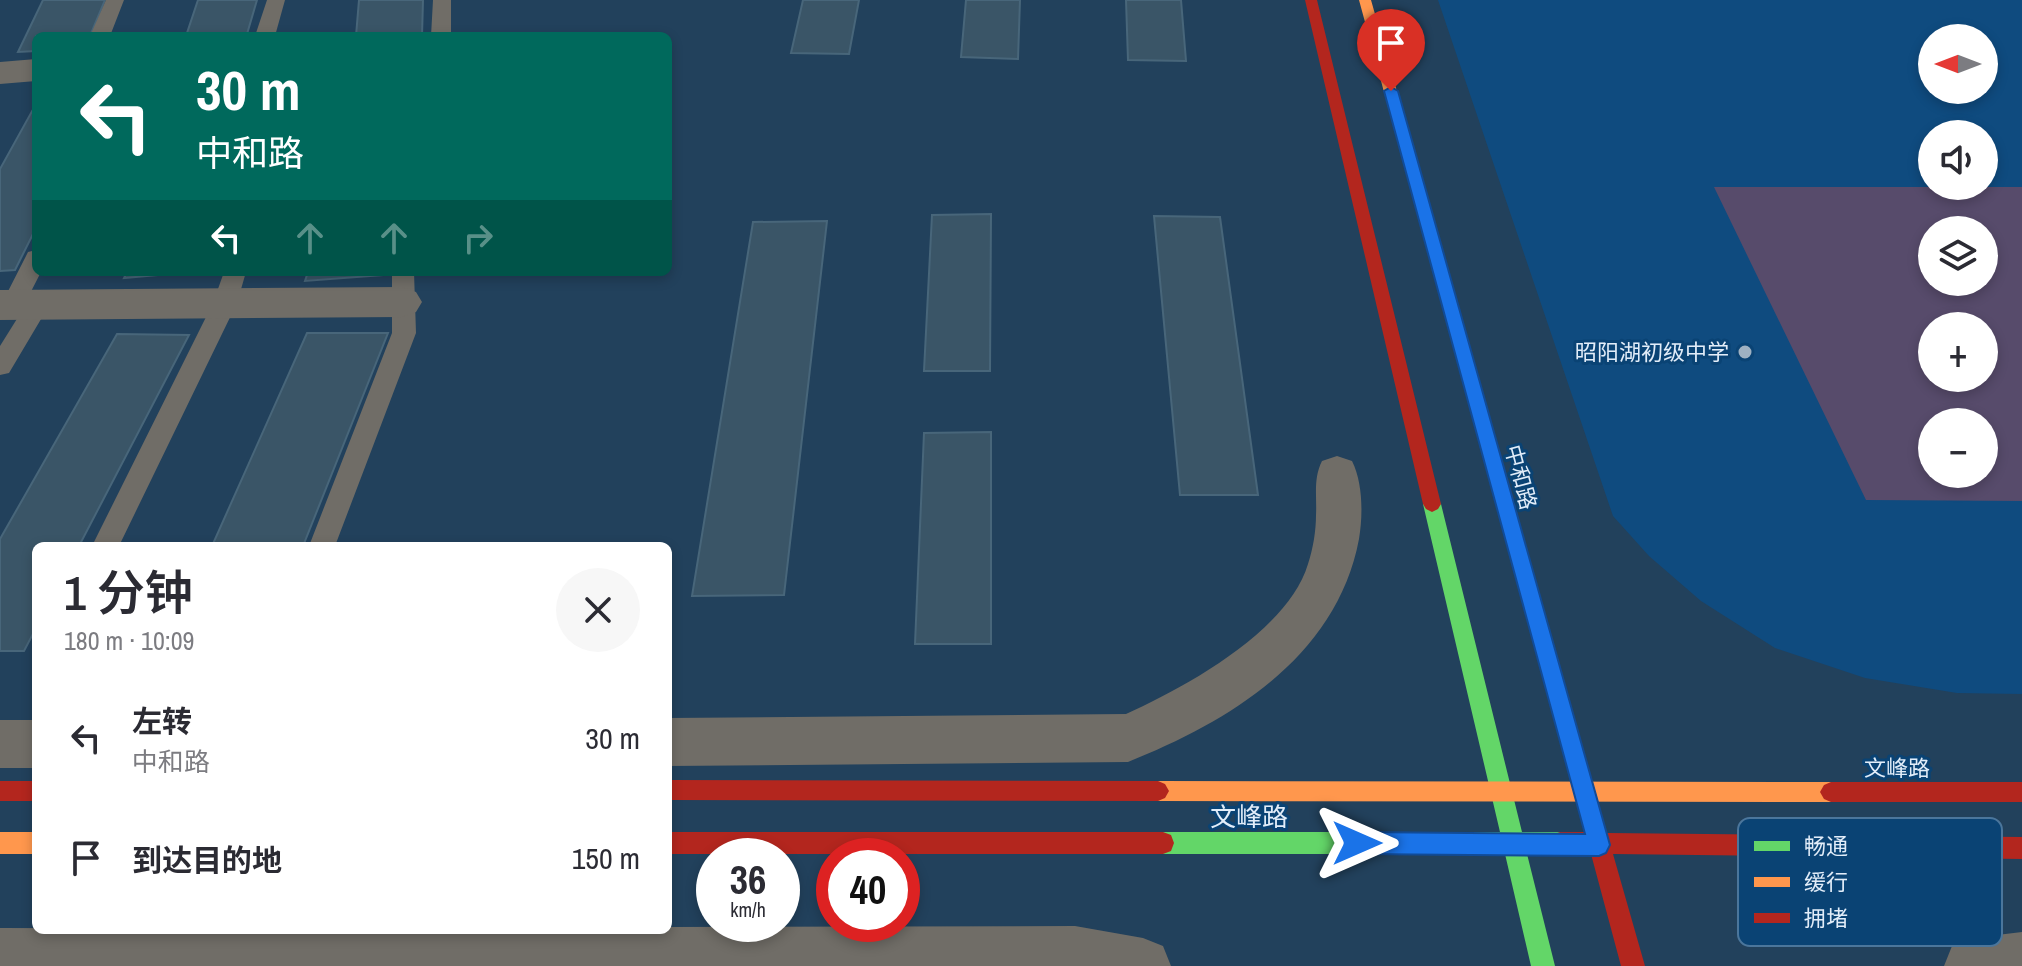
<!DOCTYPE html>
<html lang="zh">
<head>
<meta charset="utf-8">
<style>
	body { margin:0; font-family:"Archivo Narrow","Noto Sans SC",sans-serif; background:#f7f7f7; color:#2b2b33; height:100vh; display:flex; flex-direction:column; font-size:30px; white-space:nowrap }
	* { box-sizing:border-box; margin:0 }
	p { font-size:26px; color:#7c7c81 }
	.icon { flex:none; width:44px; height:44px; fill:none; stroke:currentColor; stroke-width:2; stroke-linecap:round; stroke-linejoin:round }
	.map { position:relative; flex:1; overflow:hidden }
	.side { position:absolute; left:32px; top:542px; width:640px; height:392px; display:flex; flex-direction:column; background:#fff; border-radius:12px; box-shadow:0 4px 12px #0003 }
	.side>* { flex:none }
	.guide { position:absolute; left:32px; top:32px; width:640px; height:244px; border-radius:12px; box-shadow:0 4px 12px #0003; background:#00695c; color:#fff; overflow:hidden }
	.needle { width:52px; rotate:270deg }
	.tools { position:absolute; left:1918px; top:24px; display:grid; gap:16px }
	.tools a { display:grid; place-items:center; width:80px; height:80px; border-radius:50%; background:#fff; box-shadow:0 4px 12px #0003; font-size:40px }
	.speed { position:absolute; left:696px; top:838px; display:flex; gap:16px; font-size:40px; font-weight:700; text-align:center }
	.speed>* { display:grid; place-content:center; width:104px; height:104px; border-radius:50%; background:#fff; box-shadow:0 4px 12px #0003; line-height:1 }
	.speed small { font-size:20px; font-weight:400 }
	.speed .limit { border:12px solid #d22; background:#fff; color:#111 }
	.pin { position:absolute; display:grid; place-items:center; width:68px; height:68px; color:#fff; margin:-82px -34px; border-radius:50% 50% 50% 0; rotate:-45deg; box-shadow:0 0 8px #0007 }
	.pin .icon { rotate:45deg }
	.me { position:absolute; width:88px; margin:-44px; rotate:90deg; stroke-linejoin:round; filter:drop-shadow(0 0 6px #0008) }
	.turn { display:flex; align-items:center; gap:28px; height:168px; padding:0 32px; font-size:36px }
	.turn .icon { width:104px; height:104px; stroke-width:2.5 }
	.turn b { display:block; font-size:56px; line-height:68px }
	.lanes { display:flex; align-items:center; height:76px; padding:0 32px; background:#0003; justify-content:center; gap:40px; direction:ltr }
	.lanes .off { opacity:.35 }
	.round { display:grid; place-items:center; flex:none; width:84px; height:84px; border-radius:42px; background:#f7f7f7 }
	.summary { display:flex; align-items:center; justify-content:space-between; height:136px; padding:0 32px }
	h1 { font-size:48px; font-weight:600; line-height:60px }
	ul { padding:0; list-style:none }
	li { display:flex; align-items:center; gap:24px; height:120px; padding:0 32px }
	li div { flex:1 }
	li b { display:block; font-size:30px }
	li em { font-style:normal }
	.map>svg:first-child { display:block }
</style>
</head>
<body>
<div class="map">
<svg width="2022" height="966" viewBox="0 0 2022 966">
	<rect width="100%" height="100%" fill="#22415c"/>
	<path fill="#0f4b7f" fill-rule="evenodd" d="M1438 0H2022V694L1957 693 1865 678 1775 648 1701 601 1649 556 1613 516ZM1932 38H1984V90H1932ZM1932 134H1984V186H1932ZM1932 230H1984V282H1932ZM1932 326H1984V378H1932ZM1932 422H1984V474H1932Z"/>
	<path fill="#574b6b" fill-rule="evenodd" d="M1714 187H2022V501L1866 500ZM1984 230V282H1932V230ZM1932 326H1984V378H1932ZM1932 422H1984V474H1932Z"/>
	<path fill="#3a5567" stroke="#48667a" stroke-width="2" d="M43 0H105L90 36H36V51L18 52Z
		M198 0H257L247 34 186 36Z
		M359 0H423L422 36H356Z
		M803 0H859L849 54 791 53Z
		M966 0H1020L1018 59 961 57Z
		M1126 0H1181L1186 61 1128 60Z
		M36 104V228L15 270 0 271V169Z
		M991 214 990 371H924L932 215Z
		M1154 216 1220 217 1258 495H1180Z
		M827 221 784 595 692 596 753 222Z
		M127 272H191L124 278Z
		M308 272H384L383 275 305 281Z
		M307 333H388L303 546H212Z
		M117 334 189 335 79 546H36V628L24 651H0V539Z
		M991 432V644H915L924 433Z"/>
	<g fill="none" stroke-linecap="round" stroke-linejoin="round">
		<path fill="#706d67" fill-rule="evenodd" d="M106 0H124L110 36H90Z
			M267 0H285L275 36H255Z
			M433 0H451V36H431Z
			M36 250V272H41L21 311 13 314 5 311 1 305 25 258 28 252Z
			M224 272H246L237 303 119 546H92L213 303Z
			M392 272H414L416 333 335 546H309L392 333Z
			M38 295 46 298 50 304 9 373 0 375V346L30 298Z"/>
		<path fill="#706d67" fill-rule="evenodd" d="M36 59V81L0 84V62Z
			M402 287 416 292 422 302 416 312 402 317 0 320V290Z
			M1337 456 1352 461C1363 483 1363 515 1359 539 1337 656 1231 721 1128 762L668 766V718L1126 714C1186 687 1288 631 1308 564 1313 549 1316 531 1316 515 1317 496 1313 479 1322 461Z
			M0 720H36V768H0Z
			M1075 926 1143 938 1163 946 1171 966H0V928L668 930V927Z
			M2022 932V966H1944L1952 946 1972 938Z"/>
		<path fill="#63d668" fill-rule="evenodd" d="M1432 496 1438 499 1441 504 1522 832H1560L1568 835 1571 843 1568 851 1560 854H1527L1555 966H1531L1505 854H1163L1155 851 1152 843 1155 835 1163 832H1500L1423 504 1426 499Z"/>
		<path fill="#ff974d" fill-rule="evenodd" d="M1359 0H1371L1560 666 1557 673 1550 675 1543 673 1540 666Z
			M1158 781 1831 782 1838 785 1842 792 1838 799 1831 802 1158 801 1151 798 1147 791 1151 784Z
			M0 832H36V854H0Z"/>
		<path fill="#b3261e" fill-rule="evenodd" d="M1305 0H1317L1441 504 1438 509 1432 512 1426 509 1423 504Z
			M1550 657 1557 659 1560 666 1607 833 2022 837V859L1613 854 1645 966H1621L1591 854H1560L1552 851 1549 843 1552 835 1560 832H1585L1540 666 1543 659Z
			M668 780 1158 781 1165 784 1169 791 1165 798 1158 801 668 800Z
			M0 781H36V801H0Z
			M1831 782H2022V802H1831L1824 799 1820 792 1824 785Z
			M668 832H1163L1171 835 1174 843 1171 851 1163 854H668Z"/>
	</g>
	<path fill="#1a73e8" stroke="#114b97" stroke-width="2" d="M1391 87 1398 91 1610 845 1606 853 1599 856 1357 854 1349 851 1346 843 1349 835 1357 832 1585 834 1384 91Z"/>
	<circle fill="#9fb1c2" stroke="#0a4374" stroke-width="3" cx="1745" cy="352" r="8"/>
	<g text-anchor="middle" stroke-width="6" stroke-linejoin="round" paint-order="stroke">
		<g font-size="22" fill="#e2edf9" stroke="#0a4374" text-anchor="end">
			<text x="1729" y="360">昭阳湖初级中学</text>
		</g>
		<g font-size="22" fill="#e2edf9" stroke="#0a4374">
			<text transform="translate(1521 477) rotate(75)" y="8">中和路</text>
			<text x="1897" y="776">文峰路</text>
		</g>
		<g font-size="26" fill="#e2edf9" stroke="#0a4374">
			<text x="1249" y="826">文峰路</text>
		</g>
	</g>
	<rect x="1738" y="818" width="264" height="128" rx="12" fill="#0a4374" stroke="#4b769c" stroke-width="2"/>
	<rect x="1754" y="841" width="36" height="10" fill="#63d668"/>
	<rect x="1754" y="877" width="36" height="10" fill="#ff974d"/>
	<rect x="1754" y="913" width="36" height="10" fill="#b3261e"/>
	<g font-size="22" fill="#e2edf9">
		<text x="1804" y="854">畅通</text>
		<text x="1804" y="890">缓行</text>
		<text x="1804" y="926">拥堵</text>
	</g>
</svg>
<div class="tools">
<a><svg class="needle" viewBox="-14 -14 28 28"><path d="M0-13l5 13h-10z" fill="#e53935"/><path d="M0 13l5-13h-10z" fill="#7c7c81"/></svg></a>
<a><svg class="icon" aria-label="sound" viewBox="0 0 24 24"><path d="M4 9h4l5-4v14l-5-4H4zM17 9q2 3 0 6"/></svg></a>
<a><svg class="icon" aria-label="layers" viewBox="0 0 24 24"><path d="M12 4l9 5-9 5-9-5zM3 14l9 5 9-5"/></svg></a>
<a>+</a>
<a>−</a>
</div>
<div class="speed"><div>36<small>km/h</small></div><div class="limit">40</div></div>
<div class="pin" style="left:1391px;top:91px;background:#d93025"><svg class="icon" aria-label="arrive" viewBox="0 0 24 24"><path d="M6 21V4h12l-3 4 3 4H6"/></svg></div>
<svg class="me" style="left:1357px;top:843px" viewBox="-20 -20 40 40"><path d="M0-17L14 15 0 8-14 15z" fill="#1a73e8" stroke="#fff" stroke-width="4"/></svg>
<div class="guide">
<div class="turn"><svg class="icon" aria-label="left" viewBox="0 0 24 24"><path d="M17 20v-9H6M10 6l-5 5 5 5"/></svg><div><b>30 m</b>中和路</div></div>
<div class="lanes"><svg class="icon" aria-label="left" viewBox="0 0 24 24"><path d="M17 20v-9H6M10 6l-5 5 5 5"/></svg><svg class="icon off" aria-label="ahead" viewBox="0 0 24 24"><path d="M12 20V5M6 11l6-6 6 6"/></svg><svg class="icon off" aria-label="ahead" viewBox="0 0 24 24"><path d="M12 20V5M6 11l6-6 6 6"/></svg><svg class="icon off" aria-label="right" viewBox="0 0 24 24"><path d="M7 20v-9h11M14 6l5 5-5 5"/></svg></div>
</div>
<section class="side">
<div class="summary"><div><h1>1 分钟</h1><p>180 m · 10:09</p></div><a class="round"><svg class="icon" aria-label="close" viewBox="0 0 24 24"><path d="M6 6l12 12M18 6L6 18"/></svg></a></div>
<ul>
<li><svg class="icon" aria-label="left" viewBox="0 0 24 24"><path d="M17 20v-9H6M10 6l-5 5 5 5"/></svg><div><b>左转</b><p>中和路</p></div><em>30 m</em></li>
<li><svg class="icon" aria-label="arrive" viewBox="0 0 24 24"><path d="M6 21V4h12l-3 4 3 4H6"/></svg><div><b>到达目的地</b></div><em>150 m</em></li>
</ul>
</section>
</div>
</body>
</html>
